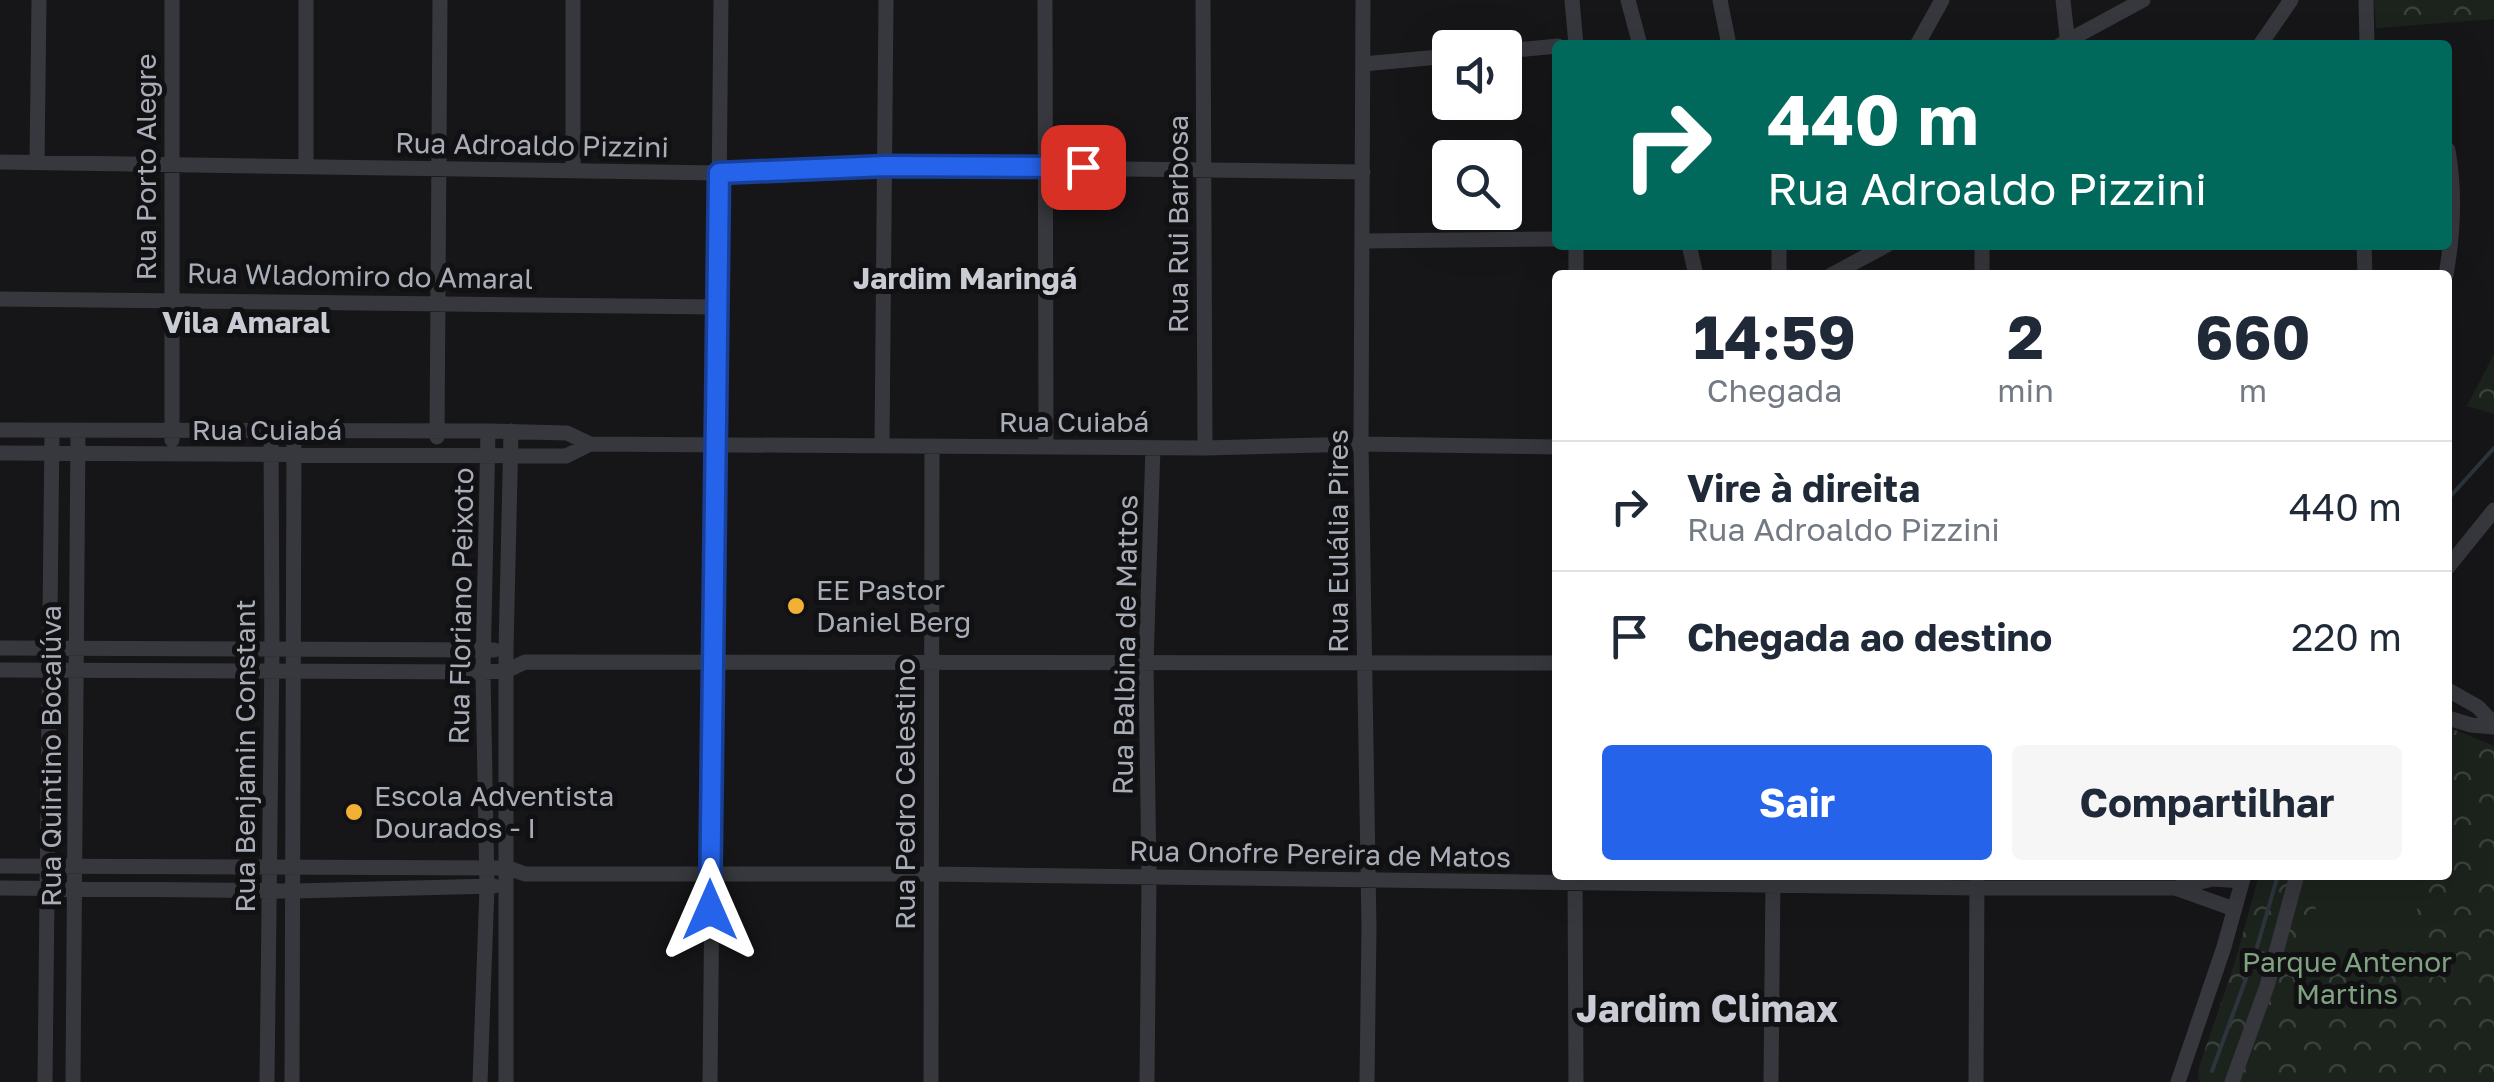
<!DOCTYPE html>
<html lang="pt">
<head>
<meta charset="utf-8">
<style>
	body { margin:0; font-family:"Golos Text",sans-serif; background:#f6f6f7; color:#1f2937; height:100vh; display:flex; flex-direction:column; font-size:38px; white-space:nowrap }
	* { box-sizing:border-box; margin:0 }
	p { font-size:32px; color:#747a83 }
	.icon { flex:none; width:55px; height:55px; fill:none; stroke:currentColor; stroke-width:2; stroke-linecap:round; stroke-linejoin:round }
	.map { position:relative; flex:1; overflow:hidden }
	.panel { position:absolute; left:1552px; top:270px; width:900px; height:610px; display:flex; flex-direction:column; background:#fff; border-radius:10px; box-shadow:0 10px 40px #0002 }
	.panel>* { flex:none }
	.top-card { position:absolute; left:1552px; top:40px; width:900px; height:210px; border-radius:10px; box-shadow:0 10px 40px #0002; background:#00695c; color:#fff; overflow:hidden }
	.buttons { position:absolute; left:1432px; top:30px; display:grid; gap:20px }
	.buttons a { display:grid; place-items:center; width:90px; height:90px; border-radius:10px; background:#fff; box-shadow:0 10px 40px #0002; font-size:50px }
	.pin { position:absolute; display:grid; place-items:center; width:85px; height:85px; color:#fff; margin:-42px; border-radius:20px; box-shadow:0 5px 15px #0006 }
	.me { position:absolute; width:110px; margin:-55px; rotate:0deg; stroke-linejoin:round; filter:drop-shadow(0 0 8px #0008) }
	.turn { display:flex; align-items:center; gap:35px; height:210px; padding:0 50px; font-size:45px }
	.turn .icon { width:130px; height:130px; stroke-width:2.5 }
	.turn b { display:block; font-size:70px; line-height:85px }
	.eta { display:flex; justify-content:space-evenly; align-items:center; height:170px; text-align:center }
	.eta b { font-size:60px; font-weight:700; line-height:70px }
	.button { display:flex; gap:20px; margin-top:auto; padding:20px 50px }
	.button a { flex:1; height:115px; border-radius:10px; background:#2563eb; color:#fff; font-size:40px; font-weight:700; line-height:115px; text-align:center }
	.button a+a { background:#f6f6f7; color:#1f2937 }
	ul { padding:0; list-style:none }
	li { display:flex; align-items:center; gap:30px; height:130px; padding:0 50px; border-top:2px solid #e0e1e3 }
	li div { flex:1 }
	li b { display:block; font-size:38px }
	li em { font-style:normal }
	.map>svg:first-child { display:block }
</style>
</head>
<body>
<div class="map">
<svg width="2494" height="1082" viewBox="0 0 2494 1082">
	<defs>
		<pattern id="park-crowns" width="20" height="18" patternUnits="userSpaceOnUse" patternTransform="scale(2.5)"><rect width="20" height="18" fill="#1c231d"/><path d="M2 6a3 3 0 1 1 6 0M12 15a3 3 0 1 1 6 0" fill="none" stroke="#3a403c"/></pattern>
	</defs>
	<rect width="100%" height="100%" fill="#161618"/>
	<path fill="url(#park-crowns)" d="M2374 0H2494V19L2376 28Z
		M2494 354V414L2467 406Z
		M2448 727 2494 746V1082H2201L2198 1079 2199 1067 2235 962 2259 875H2448Z"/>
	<path fill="#1c231d" d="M2323 875H2424L2403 978 2305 957Z"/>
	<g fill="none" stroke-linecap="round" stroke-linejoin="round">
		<path stroke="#2c353c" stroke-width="4" d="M2448 499 2494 448
			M2212 1071 2255 954 2278 875"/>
		<path stroke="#37383d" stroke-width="15" d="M306 0V166
			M1045 0 1046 447
			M1203 0 1205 448
			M1363 0 1361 444 1369 927 1367 1082
			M1572 0 1576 45
			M1628 0 1640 45
			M1720 0 1729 45
			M2063 0 2068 45
			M2366 0 2367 45
			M1917 45 1942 0
			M2060 45 2143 0
			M2260 45 2291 0
			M1505 51 1558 46
			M1363 64 1450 56
			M0 162 719 173 886 166 1363 172
			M37 162 39 0
			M573 171V0
			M1364 241 1558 239
			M1689 245 1696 275
			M1982 245V275
			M2364 245 2365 275
			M1576 275V245
			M1779 275V245
			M1831 275 1887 245
			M2446 275C2453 235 2455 190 2448 150
			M0 299 718 307
			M0 430 488 431 567 433 590 444 1205 448 1361 444 1558 447
			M437 437 440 0
			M172 440V0
			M882 446 886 0
			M0 453 566 456 590 444
			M2448 567 2494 510
			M0 648 494 650
			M0 670 483 672 506 671 525 662 1558 663
			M2448 690 2478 707 2494 724
			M2448 718 2471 725 2494 727
			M0 866 509 868 525 874H931L1976 888H2175L2213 879 2242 881
			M1575 875 1576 1082
			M0 888 295 891 494 886
			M2175 888 2234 909
			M45 1082 52 431
			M73 1082 78 431
			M267 1082 272 650 271 431
			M292 1082 294 432
			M480 1082 487 887 483 672 488 431
			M506 1082V651L511 431
			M710 1082 721 0
			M931 1082 932 446
			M1147 1082 1149 878 1146 662 1153 448
			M1771 1082 1773 876
			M1976 1082 1977 875
			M2178 1082 2224 947 2244 875
			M2232 1082 2267 986 2297 875"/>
	</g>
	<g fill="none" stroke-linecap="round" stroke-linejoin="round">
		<g stroke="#184099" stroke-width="25">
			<path id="route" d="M710 910 719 173 886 166 1083 167"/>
		</g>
		<use href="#route" stroke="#2563eb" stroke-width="18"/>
	</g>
	<g fill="#f2b134" stroke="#111113" stroke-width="4">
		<circle cx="796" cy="606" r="10"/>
		<circle cx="354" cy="812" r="10"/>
	</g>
	<g text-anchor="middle" stroke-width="10" stroke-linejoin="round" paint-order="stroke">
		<g font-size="28" fill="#a8adb8" stroke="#111113">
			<text transform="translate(532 145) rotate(1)" y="10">Rua Adroaldo Pizzini</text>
			<text transform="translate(146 167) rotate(-90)" y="10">Rua Porto Alegre</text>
			<text transform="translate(1178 224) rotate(-90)" y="10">Rua Rui Barbosa</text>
			<text transform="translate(360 276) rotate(1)" y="10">Rua Wladomiro do Amaral</text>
			<text x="1074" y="432">Rua Cuiabá</text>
			<text x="267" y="440">Rua Cuiabá</text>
			<text transform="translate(1338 541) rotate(-90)" y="10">Rua Eulália Pires</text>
			<text transform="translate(461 606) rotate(-89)" y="10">Rua Floriano Peixoto</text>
			<text transform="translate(1125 645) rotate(-89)" y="10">Rua Balbina de Mattos</text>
			<text transform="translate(51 756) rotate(-90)" y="10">Rua Quintino Bocaiúva</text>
			<text transform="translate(245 756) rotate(-90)" y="10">Rua Benjamin Constant</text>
			<text transform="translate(905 794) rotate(-90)" y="10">Rua Pedro Celestino</text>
			<text transform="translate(1320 854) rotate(1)" y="10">Rua Onofre Pereira de Matos</text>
		</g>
		<g font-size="28" fill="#a8adb8" stroke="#111113" text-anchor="start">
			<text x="816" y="600">EE Pastor<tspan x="816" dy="32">Daniel Berg</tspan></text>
			<text x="374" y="806">Escola Adventista<tspan x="374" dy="32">Dourados - I</tspan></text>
		</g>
		<g font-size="28" fill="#7fa381" stroke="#111113">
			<text x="2347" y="972">Parque Antenor<tspan x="2347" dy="32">Martins</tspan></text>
		</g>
		<g font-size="30" font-weight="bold" fill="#c9ccd4" stroke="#111113">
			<text x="965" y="289">Jardim Maringá</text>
			<text x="246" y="333">Vila Amaral</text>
		</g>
		<g font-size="38" font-weight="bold" fill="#c9ccd4" stroke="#111113">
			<text x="1707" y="1022">Jardim Climax</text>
		</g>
	</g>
</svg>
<div class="buttons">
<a><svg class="icon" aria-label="sound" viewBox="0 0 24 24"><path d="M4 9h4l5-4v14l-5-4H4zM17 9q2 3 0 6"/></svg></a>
<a><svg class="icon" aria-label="search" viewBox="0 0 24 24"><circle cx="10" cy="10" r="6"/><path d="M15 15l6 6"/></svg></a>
</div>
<div class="pin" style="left:1083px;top:167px;background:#d93025"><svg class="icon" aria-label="arrive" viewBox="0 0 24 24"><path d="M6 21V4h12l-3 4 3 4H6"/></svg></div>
<svg class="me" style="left:710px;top:910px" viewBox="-20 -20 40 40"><path d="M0-17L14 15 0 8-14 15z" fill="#2563eb" stroke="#fff" stroke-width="4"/></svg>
<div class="top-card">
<div class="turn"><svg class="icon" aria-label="right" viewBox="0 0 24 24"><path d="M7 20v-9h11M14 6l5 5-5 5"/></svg><div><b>440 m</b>Rua Adroaldo Pizzini</div></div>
</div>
<section class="panel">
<div class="eta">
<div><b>14:59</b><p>Chegada</p></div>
<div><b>2</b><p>min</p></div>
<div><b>660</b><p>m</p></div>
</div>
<ul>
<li><svg class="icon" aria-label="right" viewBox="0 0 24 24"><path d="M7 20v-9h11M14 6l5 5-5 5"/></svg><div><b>Vire à direita</b><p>Rua Adroaldo Pizzini</p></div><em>440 m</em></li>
<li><svg class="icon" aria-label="arrive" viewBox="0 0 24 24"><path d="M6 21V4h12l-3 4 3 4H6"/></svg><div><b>Chegada ao destino</b></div><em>220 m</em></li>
</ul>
<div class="button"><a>Sair</a><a>Compartilhar</a></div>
</section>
</div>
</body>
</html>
